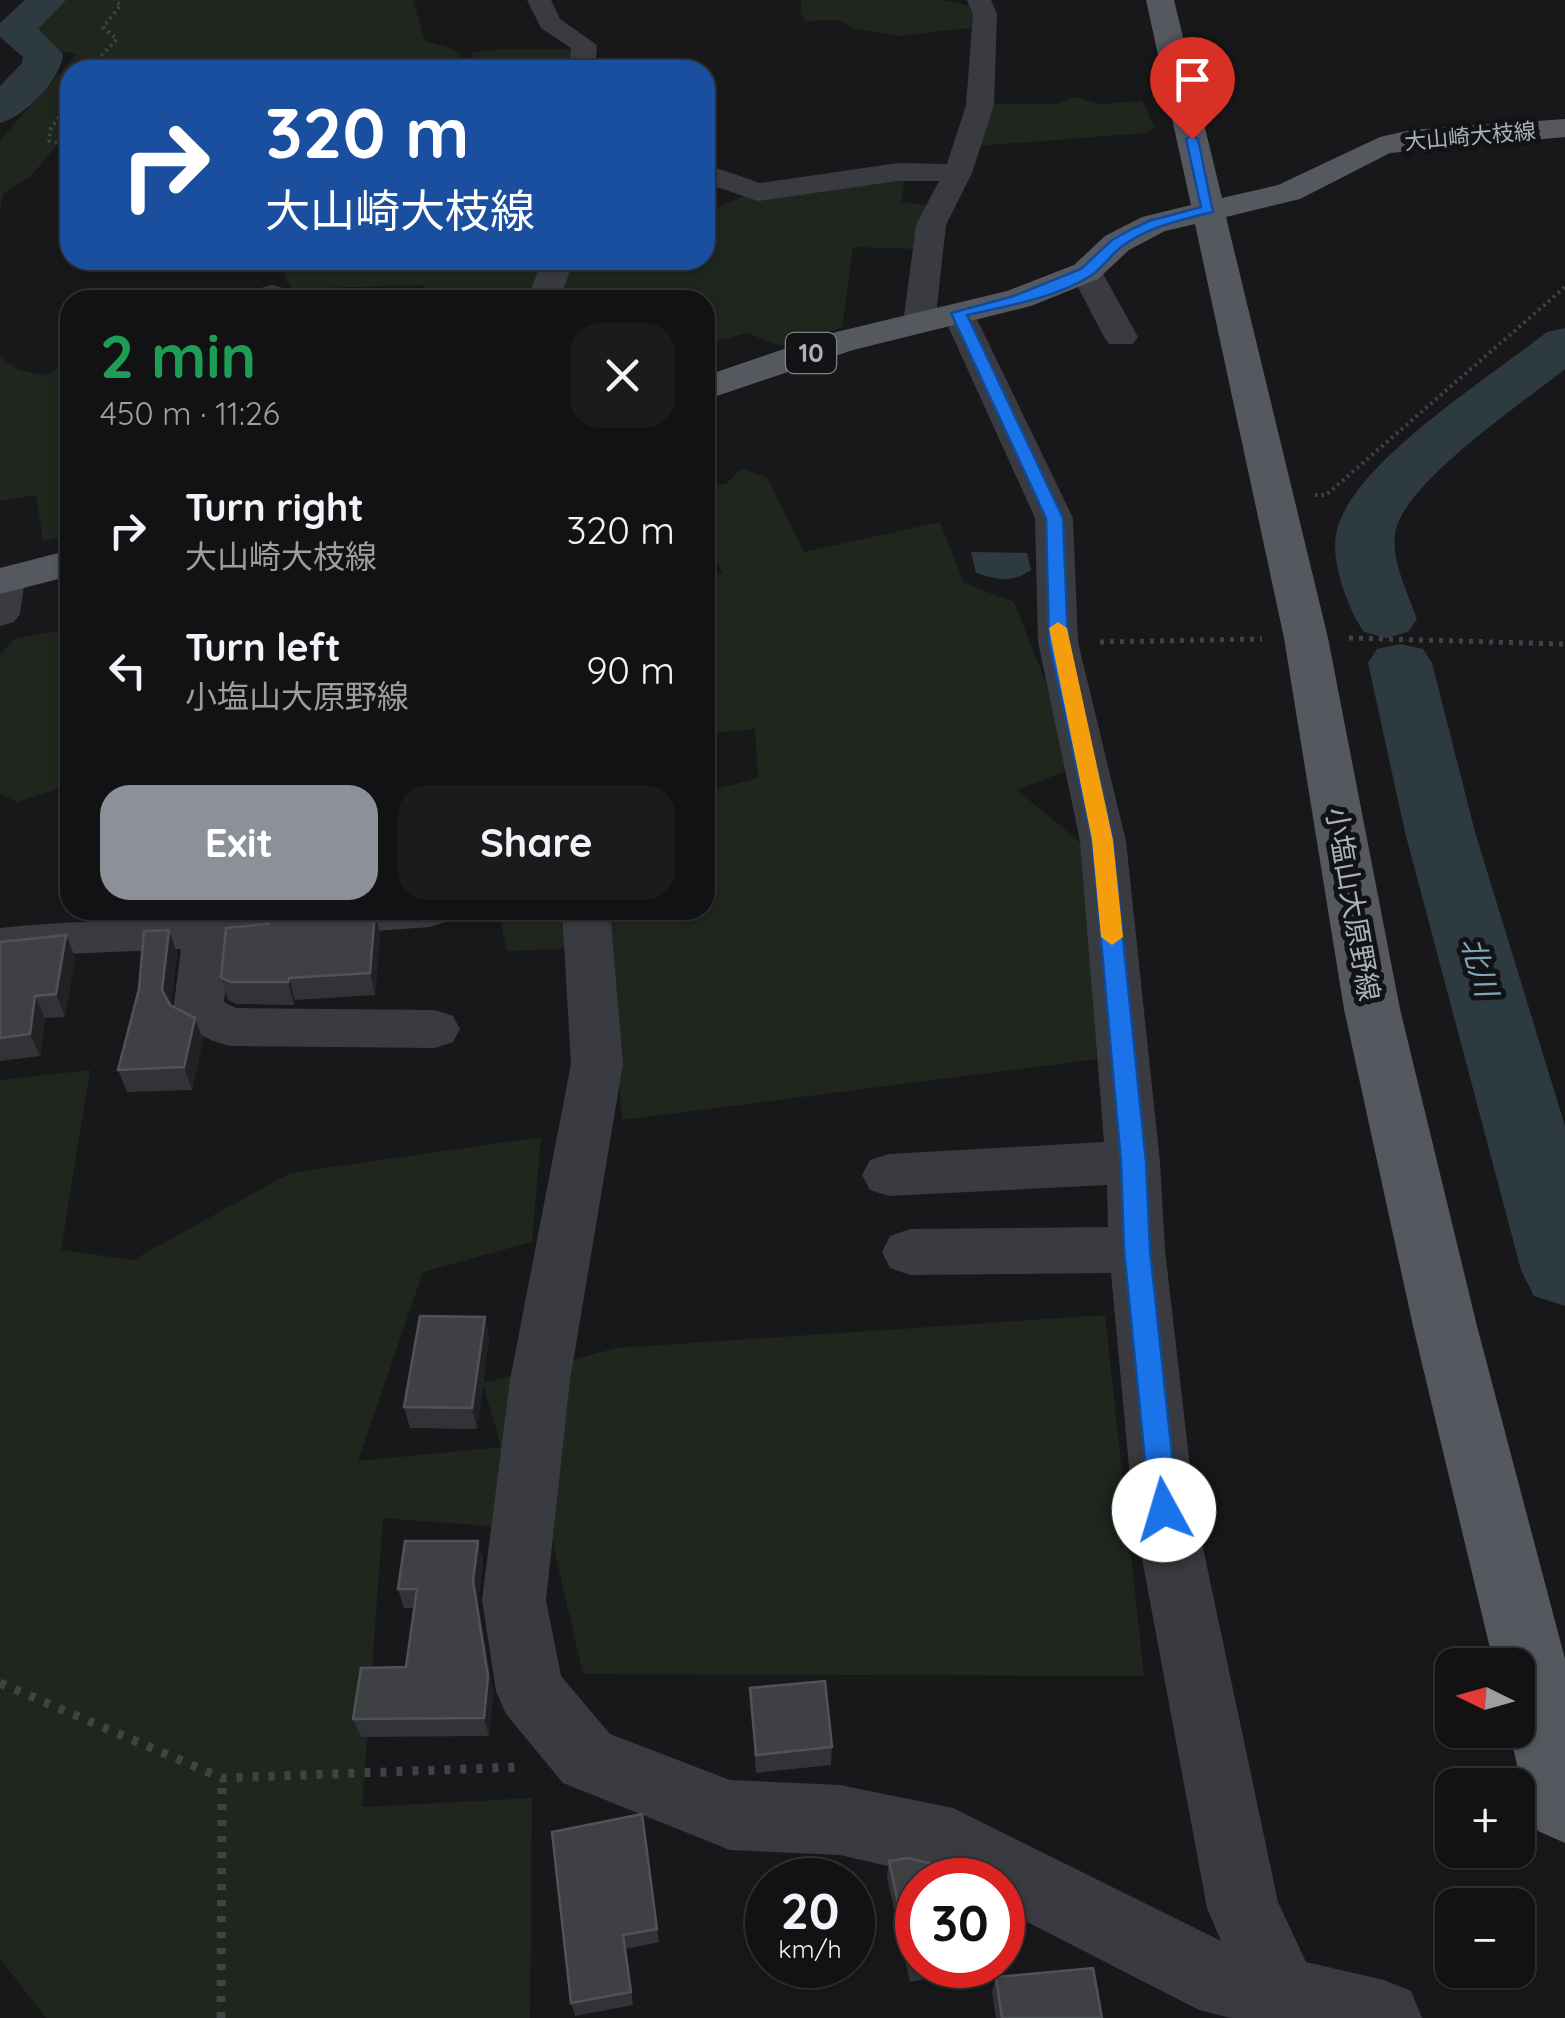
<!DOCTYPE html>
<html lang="en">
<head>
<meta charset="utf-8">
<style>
	body { margin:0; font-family:Quicksand,"Noto Sans JP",sans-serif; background:#1b1b1d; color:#f1f3f6; height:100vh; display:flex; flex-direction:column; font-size:38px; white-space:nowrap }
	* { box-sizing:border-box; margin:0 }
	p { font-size:32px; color:#9c9ea0 }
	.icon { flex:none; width:55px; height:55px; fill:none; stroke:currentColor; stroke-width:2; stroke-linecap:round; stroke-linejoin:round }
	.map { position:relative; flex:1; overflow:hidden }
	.side { position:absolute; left:60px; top:290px; width:655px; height:630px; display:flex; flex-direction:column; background:#121214; border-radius:30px; box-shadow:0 2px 8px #0004,0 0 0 2px #313234 }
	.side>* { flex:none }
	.guide { position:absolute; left:60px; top:60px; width:655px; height:210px; border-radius:30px; box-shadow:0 2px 8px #0004,0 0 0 2px #313234; background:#1a4fa0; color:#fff; overflow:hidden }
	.needle { width:65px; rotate:275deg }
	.controls { position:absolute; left:1435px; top:1648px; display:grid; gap:20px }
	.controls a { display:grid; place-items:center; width:100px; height:100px; border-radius:20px; background:#121214; box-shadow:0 2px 8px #0004,0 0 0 2px #313234; font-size:50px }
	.speed { position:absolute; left:745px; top:1858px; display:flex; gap:20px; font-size:50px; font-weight:700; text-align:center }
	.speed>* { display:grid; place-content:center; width:130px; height:130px; border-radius:50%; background:#121214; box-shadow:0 2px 8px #0004,0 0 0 2px #313234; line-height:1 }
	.speed small { font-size:25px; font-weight:400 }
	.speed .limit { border:15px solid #d22; background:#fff; color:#111 }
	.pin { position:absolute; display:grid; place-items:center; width:85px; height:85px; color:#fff; margin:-102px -42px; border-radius:50% 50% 50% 0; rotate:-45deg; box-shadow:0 0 10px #0007 }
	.pin .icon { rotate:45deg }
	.me { position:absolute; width:110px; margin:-55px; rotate:354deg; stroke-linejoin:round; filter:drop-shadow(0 0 8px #0008) }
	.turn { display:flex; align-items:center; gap:35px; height:210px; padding:0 40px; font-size:45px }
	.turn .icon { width:130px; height:130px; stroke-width:2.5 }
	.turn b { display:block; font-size:70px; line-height:85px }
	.round { display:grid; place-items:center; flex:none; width:105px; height:105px; border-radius:30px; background:#1b1b1d }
	.overview { display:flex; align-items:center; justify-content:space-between; height:170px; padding:0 40px }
	h1 { font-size:60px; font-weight:800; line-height:75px; color:#1e9e55 }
	.action { display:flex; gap:20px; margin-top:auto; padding:20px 40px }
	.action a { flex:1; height:115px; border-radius:30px; background:#8c9099; color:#fff; font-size:40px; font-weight:800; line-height:115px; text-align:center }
	.action a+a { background:#1b1b1d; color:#f1f3f6 }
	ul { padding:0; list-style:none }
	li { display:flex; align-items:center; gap:30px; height:140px; padding:0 40px }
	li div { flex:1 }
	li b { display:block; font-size:38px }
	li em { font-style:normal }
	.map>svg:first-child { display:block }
</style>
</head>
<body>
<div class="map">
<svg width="1565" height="2018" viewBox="0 0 1565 2018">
	<rect width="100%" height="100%" fill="#18181b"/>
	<path fill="#1e261e" d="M59 0H413L425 41 451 48 479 70H70V137H64L31 176 3 194 0 211V140L77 54 58 51 28 28Z
		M801 0H942L973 6 976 24 970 28 899 36 853 28 838 20 806 21 800 13Z
		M502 49H572L570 70H481L470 53Z
		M1075 97 1101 104 1142 101 1155 128 1146 133 977 146 993 104H1057Z
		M905 181 901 202 927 205 917 249 853 247 842 328 781 346 747 333 705 344V300H427L424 285 292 289 277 260H705V213L744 196Z
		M0 357 17 369 45 376 70 361V536L43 541 36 495 0 501Z
		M741 469 767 477 804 552 940 522 964 583 1014 602 1057 711 1066 771 1017 790 1082 844 1097 1059 622 1120 610 947 507 951 498 910H705V792L758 778 755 729 705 734V579L722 573 705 536V487L727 483Z
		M70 628V785L16 802 0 793V655L14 639Z
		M90 1070 61 1250 133 1260 290 1173 541 1137 532 1242 423 1272 358 1461 501 1447 483 1383 617 1348 1105 1315 1144 1676 583 1674 550 1531 383 1518 362 1807 532 1798 530 2018H46L0 1959V1080Z"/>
	<path fill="#2d3a40" d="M971 552 1027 553 1031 570C1012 583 998 580 976 573Z"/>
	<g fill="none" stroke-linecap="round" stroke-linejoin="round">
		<path fill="#2d3a40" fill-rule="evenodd" d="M25 0H66L38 29 63 54C61 80 24 117 0 123V86L22 63 23 57 0 37V23Z
			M1565 328V369C1524 402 1409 479 1396 529 1389 557 1408 593 1417 619L1408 632 1386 638 1364 632C1348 609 1329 559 1337 530 1354 462 1492 376 1547 332Z
			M1400 644 1423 649 1432 663 1475 832 1565 1126V1306L1534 1296 1521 1270 1405 832 1368 663 1377 649Z"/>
		<path stroke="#3f4247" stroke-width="4" stroke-dasharray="2.5 4" stroke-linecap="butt" d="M88 70 117 39 103 27 121 5 114 0
			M70 101 50 130 49 141 70 146
			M1315 495H1326L1565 287"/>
		<path stroke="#3f4247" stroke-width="5" stroke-dasharray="4 6" stroke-linecap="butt" d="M1349 638 1565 644
			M1100 642 1262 639"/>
		<path stroke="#3f4247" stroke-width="9" stroke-dasharray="6 10" stroke-linecap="butt" d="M0 1683 222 1778 521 1767
			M221 2018 222 1778"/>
		<path fill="#393b40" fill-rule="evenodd" d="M527 0H551L560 19 597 45 595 70H569L571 48 541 28Z
			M967 0H991L997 14 994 105 972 173 946 225 935 324 931 331H907L903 324 916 225 939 181H898L758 201 705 183V164L760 183 898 163 947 164 966 105 973 14Z
			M542 260H574L559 300H527Z
			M1086 263 1097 265 1102 272 1138 337 1133 344H1109L1104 337 1070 272 1075 265Z
			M272 285 283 288 289 300H257L261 288Z
			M958 303 969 306 974 313 1073 518 1078 642 1126 841 1160 1162 1165 1250 1195 1510 1278 1902 1306 1962 1384 1980 1411 1991 1422 2018H1231L1199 2010 1002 1909V1880H948L840 1855 730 1850 563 1783 506 1714 496 1691 482 1600 510 1380 571 1064 562 910H610L623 1064 570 1380 546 1600 561 1676 610 1734 730 1780 840 1785 953 1808 1221 1941 1207 1908 1133 1510 1111 1273 910 1275 890 1268 882 1252 890 1236 910 1229 1108 1227 1107 1185 889 1196 870 1190 862 1175 870 1160 889 1154 1104 1142 1080 841 1038 642 1035 518 942 313 947 306Z
			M5 567 19 571 25 579 20 614 14 622 0 626V568Z
			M186 910H453L446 922 429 927 230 942 224 1002 236 1008 435 1010 453 1016 460 1029 453 1042 435 1048 229 1046 211 1040 180 1024 173 1011 181 949 66 954 0 962V928C62 921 124 922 186 914Z"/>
		<path fill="#55595f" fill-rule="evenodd" d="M1146 0H1174L1222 198 1278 185 1380 137 1411 130 1565 119V137L1390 153 1300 199 1226 217 1328 638 1400 1009 1477 1326 1565 1659V1843L1538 1831 1526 1804 1509 1730H1518V1665H1494L1413 1326 1344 1009 1284 638 1195 224 1165 231 1129 250 1098 279 1031 306 853 350 705 400V376L828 334 1007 291 1074 265 1105 236 1142 217 1191 205Z
			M70 550V576L0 594V568Z"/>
	</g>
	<path fill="#313336" d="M375 912 380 934 375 995 295 1000 294 1005 237 1004 228 1000 221 977Z
		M169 930 177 953 171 1005 203 1040 192 1090 127 1092 118 1070 139 989Z
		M66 935 75 957 65 1017 45 1018 40 1056 0 1061V942Z
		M485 1317 489 1338 477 1429 410 1428 404 1407Z
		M478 1541 483 1561 478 1601 493 1694 489 1736 361 1737 353 1719 406 1667 414 1608H404L398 1589Z
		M750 1688 832 1747 831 1765 756 1773Z
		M642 1814 659 1942 626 1949 633 2005 575 2016 571 2003Z
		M889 1861 918 1965 987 1966 910 1982 887 1877Z
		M996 1977 1102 2018H996L992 1992Z"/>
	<path fill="#222225" d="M375 912 380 934 375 995 370 973Z
		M169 930 177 953 170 1013 162 990Z
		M66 935 75 957 65 1017 56 994Z
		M289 978 295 1000 294 1005 288 982Z
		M35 996 45 1018 40 1056 30 1034Z
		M195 1018 203 1040 192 1090 184 1067Z
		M485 1317 489 1338 477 1429 472 1408Z
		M478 1541 483 1561 478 1601 493 1694 489 1736 484 1718 473 1581Z"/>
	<path fill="#3e4044" stroke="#4f5257" stroke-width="2.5" d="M375 912 370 973 289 978 288 982H230L221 977 226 928 268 924 267 920Z
		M169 930 162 990 170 1005 195 1018 184 1067 118 1070 139 989 144 931Z
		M66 935 56 994 35 996 30 1034 0 1038V942Z
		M420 1316 485 1317 472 1408 404 1407Z
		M405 1541H478L473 1581 488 1676 484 1718 353 1719 361 1668 406 1667 417 1589H398Z
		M825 1681 832 1747 756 1755 750 1688Z
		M642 1814 657 1929 623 1935 631 1992 571 2003 552 1832Z
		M908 1858 950 1868H971L974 1880H918V1965H923L912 1967 889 1861Z
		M1093 1968 1102 2018H1002L996 1977Z"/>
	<path fill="#1a73e8" stroke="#114b97" stroke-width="2.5" d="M1192 135 1198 139 1213 212C1181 220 1146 227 1120 248 1110 256 1102 268 1092 275 1056 298 1007 306 967 315L1063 518 1068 642 1113 840 1146 1162 1150 1250 1178 1510 1174 1519 1164 1523 1154 1519 1150 1510 1124 1250 1121 1162 1092 840 1049 642 1046 518 951 313 1014 296 1081 269 1112 240 1130 230 1149 221 1201 207 1186 139Z"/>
	<path fill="#f59e0b" d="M1058 622 1067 628 1113 840 1123 937 1112 945 1101 937 1092 840 1049 628Z"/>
	<g text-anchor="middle" stroke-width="10" stroke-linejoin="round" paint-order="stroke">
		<g font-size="22" fill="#a9b2bb" stroke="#131316">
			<text transform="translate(1470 136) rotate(-5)" y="8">大山崎大枝線</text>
		</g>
		<rect fill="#131316" stroke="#7c828a" stroke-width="2.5" x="786" y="333" width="50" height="40" rx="8"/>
		<g font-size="25" font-weight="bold" fill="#a9b2bb">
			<text x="811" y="362">10</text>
		</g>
		<g font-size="28" fill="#a9b2bb" stroke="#131316">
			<text transform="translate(1353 904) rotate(80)" y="10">小塩山大原野線</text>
		</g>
		<g font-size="30" font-style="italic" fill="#7ea6b8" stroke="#131316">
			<text transform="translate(1479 967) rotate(74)" y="10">北川</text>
		</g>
	</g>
</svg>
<div class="controls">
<a><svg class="needle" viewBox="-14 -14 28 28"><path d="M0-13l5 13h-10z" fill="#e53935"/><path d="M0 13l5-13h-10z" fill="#9c9ea0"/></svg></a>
<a>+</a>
<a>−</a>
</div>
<div class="speed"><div>20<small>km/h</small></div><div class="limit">30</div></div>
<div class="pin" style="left:1192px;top:139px;background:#d93025"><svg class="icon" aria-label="arrive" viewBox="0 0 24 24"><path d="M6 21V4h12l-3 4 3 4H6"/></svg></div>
<svg class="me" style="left:1164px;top:1510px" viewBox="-20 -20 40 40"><circle r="19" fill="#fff"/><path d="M0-13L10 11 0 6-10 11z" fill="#1a73e8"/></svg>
<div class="guide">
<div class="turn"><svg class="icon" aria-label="right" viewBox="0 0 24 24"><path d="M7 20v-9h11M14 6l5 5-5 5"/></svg><div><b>320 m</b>大山崎大枝線</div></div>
</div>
<section class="side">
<div class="overview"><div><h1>2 min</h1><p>450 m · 11:26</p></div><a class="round"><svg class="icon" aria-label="close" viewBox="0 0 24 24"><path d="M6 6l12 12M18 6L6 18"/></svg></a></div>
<ul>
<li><svg class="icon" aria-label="right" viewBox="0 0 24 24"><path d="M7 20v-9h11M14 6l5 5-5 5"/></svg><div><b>Turn right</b><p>大山崎大枝線</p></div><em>320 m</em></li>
<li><svg class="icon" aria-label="left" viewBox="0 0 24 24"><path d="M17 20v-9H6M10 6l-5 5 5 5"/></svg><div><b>Turn left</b><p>小塩山大原野線</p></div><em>90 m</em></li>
</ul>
<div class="action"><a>Exit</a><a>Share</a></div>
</section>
</div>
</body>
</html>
